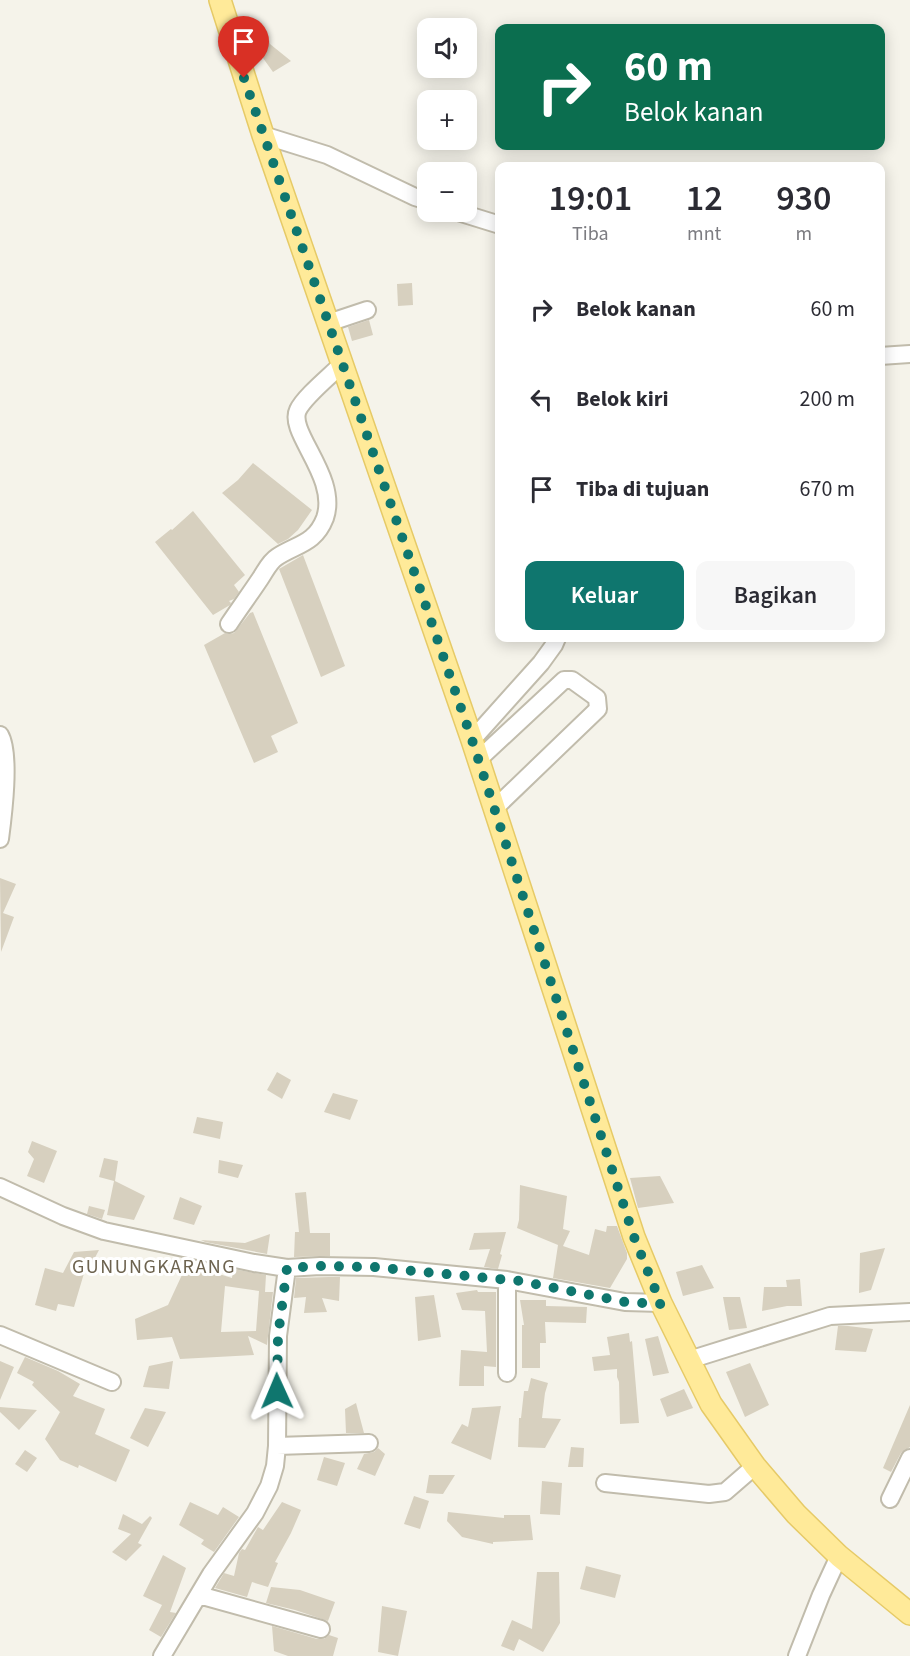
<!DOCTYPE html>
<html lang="id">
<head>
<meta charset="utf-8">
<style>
	body { margin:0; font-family:"Source Sans 3",sans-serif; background:#f7f7f7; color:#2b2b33; height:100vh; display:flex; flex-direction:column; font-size:22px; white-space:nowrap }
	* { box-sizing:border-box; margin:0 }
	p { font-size:20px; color:#7c7c81 }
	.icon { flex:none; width:33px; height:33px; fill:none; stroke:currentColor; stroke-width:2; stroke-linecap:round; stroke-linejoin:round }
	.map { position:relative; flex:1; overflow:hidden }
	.panel { position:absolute; left:495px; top:162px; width:390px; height:480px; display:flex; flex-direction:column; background:#fff; border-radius:12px; box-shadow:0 3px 15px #0003 }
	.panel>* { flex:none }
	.banner { position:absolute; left:495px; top:24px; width:390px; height:126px; border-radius:12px; box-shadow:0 3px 15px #0003; background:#0b6e4f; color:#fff; overflow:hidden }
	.tools { position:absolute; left:417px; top:18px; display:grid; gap:12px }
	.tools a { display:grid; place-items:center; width:60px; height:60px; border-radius:12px; background:#fff; box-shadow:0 3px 15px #0003; font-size:30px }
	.pin { position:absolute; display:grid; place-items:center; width:51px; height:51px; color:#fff; margin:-62px -26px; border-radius:50% 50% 50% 0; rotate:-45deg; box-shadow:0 0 6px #0007 }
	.pin .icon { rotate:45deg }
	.me { position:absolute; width:66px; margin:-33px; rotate:359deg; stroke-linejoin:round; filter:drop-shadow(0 0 4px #0008) }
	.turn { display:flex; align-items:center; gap:21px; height:126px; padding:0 30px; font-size:27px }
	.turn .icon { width:78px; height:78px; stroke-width:2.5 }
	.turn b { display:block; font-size:42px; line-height:51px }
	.eta { display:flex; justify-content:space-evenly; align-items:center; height:102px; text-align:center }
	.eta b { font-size:36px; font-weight:600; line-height:42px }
	.primary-button { display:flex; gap:12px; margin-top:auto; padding:12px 30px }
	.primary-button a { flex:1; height:69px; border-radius:12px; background:#0f766e; color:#fff; font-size:24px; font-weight:600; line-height:69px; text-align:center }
	.primary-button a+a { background:#f7f7f7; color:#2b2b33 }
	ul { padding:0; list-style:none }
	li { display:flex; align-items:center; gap:18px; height:90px; padding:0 30px }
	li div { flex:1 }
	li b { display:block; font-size:22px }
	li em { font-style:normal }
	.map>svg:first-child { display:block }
</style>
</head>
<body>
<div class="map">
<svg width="910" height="1656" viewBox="0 0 910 1656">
	<rect width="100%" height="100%" fill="#f5f3ea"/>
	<path fill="#d7d0bf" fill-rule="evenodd" d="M266 34 270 44 291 61 273 72 253 44Z
		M412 283 413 305 398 306 397 284Z
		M369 320 373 335 352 341 348 327Z
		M253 463 312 510 298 530 288 539 278 544 222 493 238 480Z
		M193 511 245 575 234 585 239 592 234 599 229 601 231 603 230 605 213 615 155 542 171 529 172 530Z
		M303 555 345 666 321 677 279 569Z
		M253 612 298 723 271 736 278 752 254 763 204 645 225 633 229 634 234 633 250 613Z
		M0 878 16 884 3 913 14 917 1 952Z
		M277 1072 291 1080 282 1099 267 1090Z
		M333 1093 358 1100 350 1120 324 1112Z
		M197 1117 223 1122 220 1139 193 1133Z
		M32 1141 57 1151 44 1183 27 1176 34 1159 28 1152Z
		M104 1158 118 1161 115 1181 145 1196 134 1220 107 1215 114 1181 99 1177Z
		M219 1160 243 1165 238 1178 218 1173Z
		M660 1176 674 1203 638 1208 630 1178Z
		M520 1185 567 1196 563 1229 570 1231 563 1246 589 1255 595 1229 606 1232 607 1226H617L627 1253V1259L610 1288 553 1278 558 1245 517 1228 519 1220Z
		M306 1192 310 1233H330V1256L294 1257 295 1232H299L295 1193Z
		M180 1197 202 1206 194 1225 173 1219Z
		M89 1206 105 1210 102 1219 87 1214Z
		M506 1232 500 1254 502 1255 498 1269 484 1267 490 1249 469 1250 474 1233Z
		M270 1234 267 1254 205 1242 201 1240 245 1243Z
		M885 1248 871 1290 859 1293 860 1253Z
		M99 1250 88 1271 85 1270 74 1307 58 1304 56 1311 35 1305 45 1268 63 1273 74 1252Z
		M187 1264 232 1278 233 1269 266 1275 265 1292H273L267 1345 248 1336 254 1355 180 1359 172 1337 137 1340 135 1319 168 1305ZM225 1286 259 1291 256 1331 221 1332Z
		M702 1265 714 1288 683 1296 676 1272Z
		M329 1277H340L339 1301 322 1298 327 1312 304 1313 306 1297 294 1298 296 1278Z
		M800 1279 802 1306H787L762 1311 764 1287H787L786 1280Z
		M477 1290 478 1292H496V1367L484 1366V1386H459L461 1350 487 1352 485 1311 462 1310 456 1293Z
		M434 1295 441 1337 418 1341 415 1297Z
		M723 1297H740L747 1328 729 1330Z
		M520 1300H546V1306L587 1307 586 1323 545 1322 546 1343H540V1368H522V1325H524Z
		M838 1326H848L873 1329 866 1352 835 1350Z
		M629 1333 630 1342 632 1341 639 1423 620 1424 619 1382 617 1377V1369L594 1371 592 1357 610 1355 607 1337Z
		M658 1336 669 1373 653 1376 645 1339Z
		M25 1357 58 1371 80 1384 73 1396 105 1409 95 1434 130 1450 116 1482 79 1465 78 1468 60 1460 45 1439 60 1412 61 1413 32 1385 34 1382 17 1373Z
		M0 1361 14 1367 0 1400Z
		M173 1361 169 1389 143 1387 149 1366Z
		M750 1363 769 1405 745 1417 726 1372Z
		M531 1378 548 1383 545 1393 542 1418 561 1419 545 1448 518 1447 519 1418H521L524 1391H528Z
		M684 1389 693 1408 667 1417 660 1399Z
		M356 1403 364 1433H346L345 1409Z
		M910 1405V1447L901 1453 891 1472 883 1468Z
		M501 1406 491 1460 451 1443 462 1424 468 1427 472 1408Z
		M0 1407 37 1410 19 1430 0 1412Z
		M145 1408 166 1412 148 1447 130 1438Z
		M571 1447 584 1448 583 1467H568Z
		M378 1448 385 1454 375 1476 357 1469 364 1454 374 1452Z
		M25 1450 37 1458 27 1472 15 1464Z
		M324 1457 345 1463 337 1486 317 1480Z
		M429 1475H455L443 1494 426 1493Z
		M542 1481 562 1483 560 1515 540 1514Z
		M414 1496 429 1501 420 1529 404 1524Z
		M190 1502 218 1515 223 1507 239 1517 214 1552 201 1544 204 1540 179 1525Z
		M282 1502 301 1510 291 1533 275 1562 278 1563 268 1587 252 1582 247 1597 215 1588 224 1573 234 1576 239 1553 242 1549 245 1550 258 1527 263 1530Z
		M448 1512 504 1518V1515H530L533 1540 493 1542V1544L462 1537 447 1521Z
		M123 1514 142 1524 150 1516 152 1518 138 1543 142 1545 126 1561 112 1552 131 1534 118 1529Z
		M163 1555 186 1568 170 1612 176 1613 161 1637 149 1630 162 1605 143 1596Z
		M586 1566 621 1575 615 1598 580 1589Z
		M537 1572H559L560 1623 543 1652 519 1639 514 1651 501 1646 512 1620 532 1629Z
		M271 1587 300 1590 335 1602 328 1621 295 1610 266 1603Z
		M382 1606 407 1611 398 1656 378 1652Z
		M272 1626 317 1639H324L329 1635 338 1638 333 1656H288L274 1651Z"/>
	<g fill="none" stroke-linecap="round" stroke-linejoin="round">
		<g stroke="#c1bcac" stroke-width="20">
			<path id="minor" d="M263 135 327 155 415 197 428 201
				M458 212 500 225
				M328 323 367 310
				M880 356 910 354
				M229 624C239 609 250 594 260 579 265 572 269 562 277 557 297 544 315 544 325 518 339 477 287 432 298 410 304 397 330 376 342 364
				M0 735C11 754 3 816 0 839
				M472 740 541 663 554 645 557 638
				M479 759 564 680H572L597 698 598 709 495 808
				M0 1187 63 1216 104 1231 254 1263 287 1268 320 1266 374 1267 507 1280 625 1302 661 1303
				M0 1335 112 1382
				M689 1360 830 1316 910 1312
				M507 1373V1280
				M277 1446 369 1443
				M605 1483 709 1494 725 1492 755 1466
				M890 1499 910 1458
				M199 1595 321 1629
				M162 1656 211 1574 255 1513 269 1486 275 1466 277 1446 278 1336 287 1268
				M797 1656 821 1595 839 1556"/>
		</g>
		<g stroke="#e6ca67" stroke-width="24">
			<path id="major" d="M220 0 263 135 472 740 634 1237 661 1303 711 1404 755 1466 796 1514 839 1556 910 1614"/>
		</g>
		<use href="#minor" stroke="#fff" stroke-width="16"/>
		<use href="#major" stroke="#ffea99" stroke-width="21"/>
	</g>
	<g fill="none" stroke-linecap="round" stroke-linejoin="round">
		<path stroke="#0f766e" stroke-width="10" stroke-dasharray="0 18" d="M244 78 472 740 634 1237 661 1304 625 1302 520 1281 424 1272 374 1267 320 1266 287 1268 278 1336 277 1391"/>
	</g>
	<g text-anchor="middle" stroke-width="6" stroke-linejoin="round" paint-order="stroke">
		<g font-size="20" letter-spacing="1.5" fill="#6d634f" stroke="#fff">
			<text x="154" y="1273">GUNUNGKARANG</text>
		</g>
	</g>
</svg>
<div class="tools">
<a><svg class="icon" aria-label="sound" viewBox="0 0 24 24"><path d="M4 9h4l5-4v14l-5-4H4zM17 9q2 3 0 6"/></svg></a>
<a>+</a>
<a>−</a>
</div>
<div class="pin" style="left:244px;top:78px;background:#d93025"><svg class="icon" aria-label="arrive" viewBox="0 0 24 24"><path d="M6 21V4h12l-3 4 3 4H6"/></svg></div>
<svg class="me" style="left:277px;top:1391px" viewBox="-20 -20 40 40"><path d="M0-17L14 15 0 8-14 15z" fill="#0f766e" stroke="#fff" stroke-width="4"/></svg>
<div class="banner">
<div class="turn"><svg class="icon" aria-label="right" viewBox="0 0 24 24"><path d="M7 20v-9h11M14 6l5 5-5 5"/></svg><div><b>60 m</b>Belok kanan</div></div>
</div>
<section class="panel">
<div class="eta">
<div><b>19:01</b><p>Tiba</p></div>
<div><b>12</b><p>mnt</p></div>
<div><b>930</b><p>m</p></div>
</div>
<ul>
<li><svg class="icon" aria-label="right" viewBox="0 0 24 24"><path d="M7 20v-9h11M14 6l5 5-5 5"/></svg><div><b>Belok kanan</b></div><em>60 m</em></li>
<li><svg class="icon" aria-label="left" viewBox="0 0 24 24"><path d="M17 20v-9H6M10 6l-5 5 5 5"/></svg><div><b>Belok kiri</b></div><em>200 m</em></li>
<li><svg class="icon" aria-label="arrive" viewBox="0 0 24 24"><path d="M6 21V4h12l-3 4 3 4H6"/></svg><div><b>Tiba di tujuan</b></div><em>670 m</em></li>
</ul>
<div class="primary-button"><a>Keluar</a><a>Bagikan</a></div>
</section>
</div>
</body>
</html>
